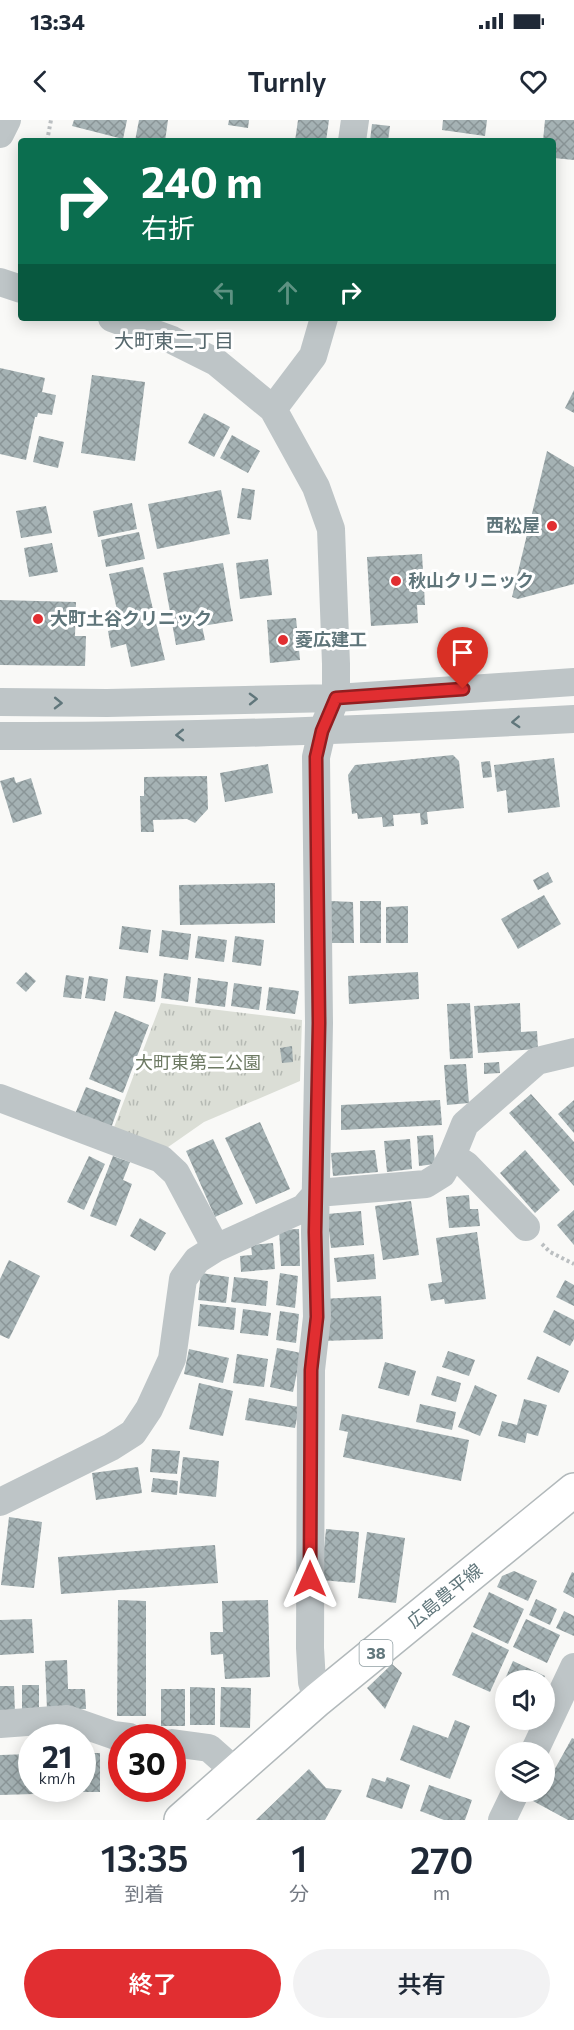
<!DOCTYPE html>
<html lang="ja">
<head>
<meta charset="utf-8">
<style>
	body { margin:0; font-family:Commissioner,"Noto Sans JP",sans-serif; background:#f2f2f3; color:#1f2937; height:100vh; display:flex; flex-direction:column; font-size:22px; white-space:nowrap }
	* { box-sizing:border-box; margin:0 }
	p { font-size:20px; color:#747a83 }
	.icon { flex:none; width:33px; height:33px; fill:none; stroke:currentColor; stroke-width:2; stroke-linecap:round; stroke-linejoin:round }
	.map { position:relative; height:1700px; overflow:hidden }
	.side { display:flex; flex-direction:column; background:#fff; flex:1 }
	.side>* { flex:none }
	.guide { position:absolute; left:18px; top:18px; width:538px; height:183px; border-radius:6px; box-shadow:0 3px 15px #0003; background:#0b6e4f; color:#fff; overflow:hidden }
	.fabs { position:absolute; left:495px; top:1550px; display:grid; gap:12px }
	.fabs a { display:grid; place-items:center; width:60px; height:60px; border-radius:50%; background:#fff; box-shadow:0 3px 15px #0003; font-size:30px }
	.speed { position:absolute; left:18px; top:1604px; display:flex; gap:12px; font-size:30px; font-weight:700; text-align:center }
	.speed>* { display:grid; place-content:center; width:78px; height:78px; border-radius:50%; background:#fff; box-shadow:0 3px 15px #0003; line-height:1 }
	.speed small { font-size:15px; font-weight:400 }
	.speed .limit { border:9px solid #d22; background:#fff; color:#111 }
	.pin { position:absolute; display:grid; place-items:center; width:51px; height:51px; color:#fff; margin:-62px -26px; border-radius:50% 50% 50% 0; rotate:-45deg; box-shadow:0 0 6px #0007 }
	.pin .icon { rotate:45deg }
	.me { position:absolute; width:66px; margin:-33px; rotate:0deg; stroke-linejoin:round; filter:drop-shadow(0 0 4px #0008) }
	.turn { display:flex; align-items:center; gap:21px; height:126px; padding:0 24px; font-size:27px }
	.turn .icon { width:78px; height:78px; stroke-width:2.5 }
	.turn b { display:block; font-size:42px; line-height:51px }
	.lanes { display:flex; align-items:center; height:57px; padding:0 24px; background:#0003; justify-content:center; gap:30px; direction:ltr }
	.lanes .off { opacity:.35 }
	.eta { display:flex; justify-content:space-evenly; align-items:center; height:102px; text-align:center }
	.eta b { font-size:36px; font-weight:600; line-height:42px }
	.action { display:flex; gap:12px; margin-top:auto; padding:12px 24px }
	.action a { flex:1; height:69px; border-radius:36px; background:#e12e31; color:#fff; font-size:24px; font-weight:600; line-height:69px; text-align:center }
	.action a+a { background:#f2f2f3; color:#1f2937 }
	.status { display:flex; justify-content:space-between; align-items:center; height:42px; padding:0 30px; background:#fff; direction:ltr }
	.status svg { height:16px; fill:currentColor }
	header { display:flex; justify-content:space-between; align-items:center; height:78px; padding:0 24px; background:#fff; font-size:27px; font-weight:600 }
	.map>svg:first-child { display:block }
</style>
</head>
<body>
<div class="status"><b>13:34</b><svg viewBox="0 0 49 12"><path d="M0 12V9h3v3zM5 12V6h3v6zM10 12V3h3v9zM15 12V0h3v12zM26 1h20v11H26zM47 4h2v5h-2z"/></svg></div>
<header><svg class="icon" aria-label="back" viewBox="0 0 24 24"><path d="M15 5l-7 7 7 7"/></svg>Turnly<svg class="icon" aria-label="heart" viewBox="0 0 24 24"><path d="M12 20l-8-8c-3-5 5-10 8-4 3-6 11-1 8 4z"/></svg></header>
<div class="map">
<svg width="574" height="1700" viewBox="0 0 574 1700">
	<defs>
		<pattern id="grass-tufts" width="24" height="20" patternUnits="userSpaceOnUse" patternTransform="scale(1.5)"><rect width="24" height="20" fill="#dbded6"/><path d="M3 7l-1-3M5 7V3M7 7l1-3M15 17l-1-3M17 17v-4M19 17l1-3" fill="none" stroke="#b5b9b3"/></pattern>
		<pattern id="building-cross-hatch" width="8" height="8" patternUnits="userSpaceOnUse" patternTransform="scale(1.5)"><rect width="8" height="8" fill="#a5b2b4"/><path d="M0 0l8 8M0 8l8-8" fill="none" stroke="#8a9597"/></pattern>
	</defs>
	<rect width="100%" height="100%" fill="#f9f9f7"/>
	<path fill="url(#grass-tufts)" d="M161 883 302 900 300 961 204 1002 161 1032 113 1010Z"/>
	<path fill="url(#building-cross-hatch)" d="M74 0H127L123 19 72 6Z
		M139 0H168L165 21H135Z
		M229 0H249L248 8 228 5Z
		M298 0H329L326 21H295Z
		M443 0H487L485 16 442 10Z
		M545 0H574V40L554 38V21H543Z
		M372 4 390 6 388 21H370Z
		M0 248 45 258 42 272 56 275 52 295 38 293 37 297H35L26 340 0 334Z
		M92 255 145 262 135 341 81 333Z
		M574 270V293L565 288Z
		M204 293 230 307 214 337 188 323Z
		M232 315 260 331 248 353 220 338Z
		M39 316 64 322 58 348 33 342Z
		M547 331 574 347V464L518 479 512 477Z
		M242 368 255 370 251 400 237 398Z
		M221 370 230 414 157 429 148 384Z
		M132 383 137 409 98 417 93 391Z
		M46 386 52 413 21 418 16 391Z
		M139 412 145 439 106 447 101 420Z
		M52 423 58 452 29 457 24 428Z
		M422 434 425 485H417L418 503 371 506 367 437Z
		M268 439 272 475 240 479 236 443Z
		M223 443 233 501 202 506 205 520 176 525 163 453Z
		M143 447 165 540 131 547 126 524 111 528 108 511 121 508 109 454Z
		M0 480 76 482 75 516H86L85 546 0 545Z
		M296 498 300 540 270 543 267 500Z
		M453 635 459 641 464 688 427 692 428 704 421 705 420 693 393 695 394 706 383 707 382 697 358 699 357 693 352 694 348 655 355 645Z
		M554 638 560 687 508 693 506 670 497 672 494 645Z
		M490 641 492 657 483 658 481 642Z
		M268 644 273 673 225 682 220 653Z
		M207 656 208 689 195 703 187 699 153 700 154 712H141L140 676H144V657Z
		M14 657 16 663 31 658 42 694 13 703 0 661Z
		M548 752 553 762 538 770 533 760Z
		M275 763V803L180 805 179 765Z
		M544 775 561 804 518 829 501 799Z
		M331 781 353 782 354 823H331Z
		M360 781H381V823H360Z
		M408 786V823H386V787Z
		M122 806 151 810 148 833 119 829Z
		M162 810 191 814 188 840 159 836Z
		M198 816 227 820 224 842 195 838Z
		M235 816 264 820 261 846 232 842Z
		M26 852 36 861 26 872 16 863Z
		M418 852 419 879 349 884 348 856Z
		M164 853 191 857 188 882 161 878Z
		M66 855 84 858 81 879 63 877Z
		M89 856 108 859 105 881 85 878Z
		M126 856 158 860 155 882 123 878Z
		M198 858 228 862 225 887 195 883Z
		M234 863 262 867 259 890 231 886Z
		M269 867 299 871 295 894 266 890Z
		M470 883 473 938 450 939 447 884Z
		M520 883 521 912 537 911 538 929 478 933 474 886Z
		M115 891 149 905 123 973 89 959Z
		M292 926 293 942 282 943 280 928Z
		M499 942 500 953 484 954V943Z
		M466 944 469 983 447 985 444 945Z
		M86 967 121 980 111 1008 75 994Z
		M531 974 574 1022V1066L509 993Z
		M440 980 442 1005 341 1010V985Z
		M574 980V1013L558 994Z
		M260 1002 290 1069 256 1084 225 1018Z
		M433 1015 435 1044 419 1046 417 1016Z
		M213 1019 243 1084 215 1097 186 1031Z
		M410 1019 412 1049 387 1052 384 1021Z
		M375 1030 378 1052 333 1056 331 1033Z
		M525 1030 560 1070 535 1093 500 1053Z
		M89 1036 105 1044 84 1090 67 1082Z
		M113 1036 130 1042 123 1060 132 1064 116 1106 90 1096Z
		M469 1075 470 1089H478L480 1106 449 1108 446 1077Z
		M411 1081 419 1135 383 1140 375 1086Z
		M574 1090V1125L557 1105Z
		M361 1091 364 1125 331 1128 327 1094Z
		M140 1098 166 1113 155 1131 130 1116Z
		M299 1109 300 1146H281L279 1110Z
		M477 1112 486 1179 445 1184 444 1179 431 1181 428 1164 442 1162 436 1118Z
		M273 1123 275 1149 241 1152 240 1136 252 1135 251 1125Z
		M374 1134 376 1159 337 1162 334 1138Z
		M9 1140 40 1156 9 1219 0 1215V1159Z
		M201 1153 229 1157 226 1183 198 1180Z
		M280 1153 298 1156 295 1188 276 1185Z
		M234 1157 268 1161 266 1186 231 1182Z
		M565 1160 574 1165V1186L556 1177Z
		M381 1176 383 1219 323 1221 321 1179Z
		M200 1184 236 1188 234 1210 198 1206Z
		M243 1189 271 1193 268 1216 240 1213Z
		M554 1190 574 1200V1219L570 1226 543 1212Z
		M280 1191 299 1194 296 1223 276 1220Z
		M277 1228 301 1233 293 1272 270 1267Z
		M189 1229 229 1238 223 1263 184 1254Z
		M448 1231 475 1240 469 1256 442 1247Z
		M237 1234 268 1239 264 1267 233 1263Z
		M537 1236 569 1251 559 1273 527 1259Z
		M385 1242 416 1251 409 1276 378 1268Z
		M437 1256 461 1263 456 1282 431 1275Z
		M199 1263 233 1271 223 1316 189 1309Z
		M475 1265 497 1275 480 1316 458 1307Z
		M249 1278 299 1287 295 1308 245 1300Z
		M524 1279 547 1285 538 1316 527 1313 525 1323 498 1316 502 1301 517 1305Z
		M420 1284 456 1292 452 1310 416 1302Z
		M342 1294 469 1320 461 1361 343 1337 348 1312 339 1310Z
		M152 1329 180 1331 177 1354 150 1352Z
		M183 1337 219 1341 216 1377 179 1373Z
		M138 1347 142 1373 96 1380 92 1353Z
		M153 1358 178 1361 177 1375 151 1372Z
		M9 1397 42 1402 34 1468 1 1465Z
		M326 1409 359 1412 355 1463 321 1460Z
		M367 1412 405 1418 396 1483 358 1478Z
		M215 1425 218 1463 61 1474 58 1437Z
		M514 1451 537 1461 528 1481 497 1467 502 1456Z
		M572 1452 574 1453V1478L563 1472Z
		M489 1472 524 1489 508 1524 473 1507Z
		M536 1479 557 1489 550 1505 529 1495Z
		M118 1480 146 1481V1596H117Z
		M268 1480 270 1557 225 1559 223 1534 211 1535 210 1512H223L222 1481Z
		M564 1491 574 1496V1516L556 1508Z
		M32 1499 34 1533 0 1535V1500Z
		M526 1499 560 1515 547 1543 513 1527Z
		M472 1512 509 1530 490 1572 452 1555Z
		M67 1540 68 1569H85L86 1589 47 1590 45 1541Z
		M513 1541 545 1556 543 1560H506V1575L499 1572Z
		M392 1544 402 1553 385 1589 367 1568Z
		M22 1565H39V1593H22Z
		M0 1566H14L15 1594H0Z
		M190 1567 215 1568V1605H190Z
		M221 1567 251 1568 250 1608 220 1607Z
		M161 1569H185V1606H161Z
		M455 1600 470 1606 450 1659 400 1640 413 1605 448 1618Z
		M572 1618 574 1619V1700H568L533 1681 538 1671H544V1664L546 1665Z
		M82 1633H100V1672H53L52 1668H82Z
		M32 1634V1668H34V1674L0 1675V1635Z
		M309 1649 326 1668 342 1670 325 1700H256Z
		M387 1657 410 1665 402 1689 366 1677 372 1658 385 1662Z
		M429 1665 472 1680 465 1700H444L420 1691Z"/>
	<g fill="none" stroke-linecap="round" stroke-linejoin="round">
		<g stroke="#b2b9bb" stroke-width="36">
			<path id="major" d="M181 1700 317 1580 574 1370"/>
		</g>
		<path stroke="#bbbfc1" stroke-width="4" stroke-dasharray="3 3" stroke-linecap="butt" d="M47 21 51 0
			M542 1124 550 1132 574 1144"/>
		<path stroke="#bec5c7" stroke-width="28" d="M0 14 7 0
			M352 21 355 0
			M0 162 21 169
			M112 198 172 220 216 242 273 289 316 367 331 409 336 544V578L322 611 316 637 319 903 315 1112 317 1197 311 1250 310 1528 312 1562 317 1580
			M273 289 313 236 324 198
			M0 582 107 583 336 578 574 562
			M0 616C192 617 383 609 574 599
			M0 978 161 1039 176 1053 216 1128
			M452 1036 466 1045 526 1107
			M0 1382 111 1327 133 1313 149 1289 172 1239 183 1159 197 1140 216 1128 304 1088 317 1073 426 1064 442 1054 452 1036 465 1004 537 941 574 932
			M0 1604 67 1599 113 1615 129 1617
			M172 1623 209 1628 235 1651
			M534 1632 574 1547
			M502 1700 516 1671"/>
		<use href="#major" stroke="#fff" stroke-width="33"/>
	</g>
	<defs><path id="oneway-chevron" d="M-2-3.5L2.5 0L-2 3.5" fill="none" stroke-width="1.6" stroke-linecap="round" stroke-linejoin="round" transform="scale(1.5)"/></defs>
	<g stroke="#60767b">
		<use href="#oneway-chevron" transform="translate(253 579) rotate(-1)"/>
		<use href="#oneway-chevron" transform="translate(58 583) rotate(1)"/>
		<use href="#oneway-chevron" transform="translate(516 602) rotate(177)"/>
		<use href="#oneway-chevron" transform="translate(180 615) rotate(179)"/>
	</g>
	<g fill="none" stroke-linecap="round" stroke-linejoin="round">
		<g stroke="#921e20" stroke-width="15">
			<path id="route" d="M310 1459 311 1250 317 1197 315 1112 319 903 316 637 322 611 336 578 463 569"/>
		</g>
		<use href="#route" stroke="#e12e31" stroke-width="10"/>
	</g>
	<g fill="#e12e31" stroke="#fff" stroke-width="2">
		<circle cx="552" cy="406" r="6"/>
		<circle cx="396" cy="461" r="6"/>
		<circle cx="38" cy="499" r="6"/>
		<circle cx="283" cy="520" r="6"/>
	</g>
	<g text-anchor="middle" stroke-width="6" stroke-linejoin="round" paint-order="stroke">
		<rect fill="#fff" stroke="#909fa3" stroke-width="1.5" x="359.5" y="1520" width="33" height="26" rx="4.5"/>
		<g font-size="16" font-weight="bold" fill="#60767b">
			<text x="376" y="1539">38</text>
		</g>
		<g font-size="18" font-weight="bold" fill="#60767b" stroke="#fff" text-anchor="start">
			<text x="540" y="412" text-anchor="end">西松屋</text>
			<text x="408" y="467">秋山クリニック</text>
			<text x="50" y="505">大町土谷クリニック</text>
			<text x="295" y="526">菱広建工</text>
		</g>
		<g font-size="18" fill="#6d7a63" stroke="#fff">
			<text x="198" y="949">大町東第二公園</text>
		</g>
		<g font-size="18" fill="#60767b" stroke="#fff">
			<text transform="translate(445 1476) rotate(-39)" y="6">広島豊平線</text>
		</g>
		<g font-size="20" fill="#56686d" stroke="#fff">
			<text x="174" y="228">大町東二丁目</text>
		</g>
	</g>
</svg>
<div class="fabs">
<a><svg class="icon" aria-label="sound" viewBox="0 0 24 24"><path d="M4 9h4l5-4v14l-5-4H4zM17 9q2 3 0 6"/></svg></a>
<a><svg class="icon" aria-label="layers" viewBox="0 0 24 24"><path d="M12 4l9 5-9 5-9-5zM3 14l9 5 9-5"/></svg></a>
</div>
<div class="speed"><div>21<small>km/h</small></div><div class="limit">30</div></div>
<div class="pin" style="left:463px;top:569px;background:#d93025"><svg class="icon" aria-label="arrive" viewBox="0 0 24 24"><path d="M6 21V4h12l-3 4 3 4H6"/></svg></div>
<svg class="me" style="left:310px;top:1459px" viewBox="-20 -20 40 40"><path d="M0-17L14 15 0 8-14 15z" fill="#e12e31" stroke="#fff" stroke-width="4"/></svg>
<div class="guide">
<div class="turn"><svg class="icon" aria-label="right" viewBox="0 0 24 24"><path d="M7 20v-9h11M14 6l5 5-5 5"/></svg><div><b>240 m</b>右折</div></div>
<div class="lanes"><svg class="icon off" aria-label="left" viewBox="0 0 24 24"><path d="M17 20v-9H6M10 6l-5 5 5 5"/></svg><svg class="icon off" aria-label="ahead" viewBox="0 0 24 24"><path d="M12 20V5M6 11l6-6 6 6"/></svg><svg class="icon" aria-label="right" viewBox="0 0 24 24"><path d="M7 20v-9h11M14 6l5 5-5 5"/></svg></div>
</div>
</div>
<section class="side">
<div class="eta">
<div><b>13:35</b><p>到着</p></div>
<div><b>1</b><p>分</p></div>
<div><b>270</b><p>m</p></div>
</div>
<div class="action"><a>終了</a><a>共有</a></div>
</section>
</body>
</html>
